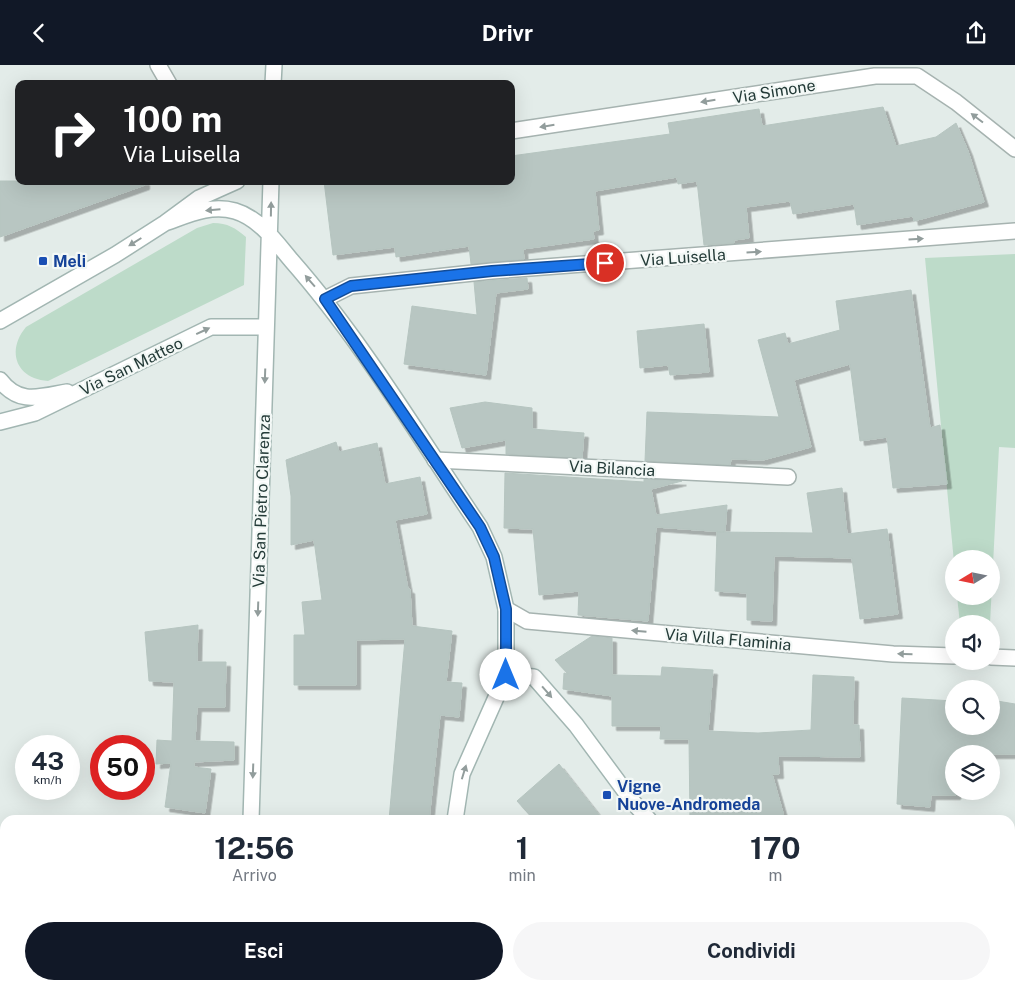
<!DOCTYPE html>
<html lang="it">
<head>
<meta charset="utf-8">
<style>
	body { margin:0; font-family:"Public Sans",sans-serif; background:#f6f6f7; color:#1f2937; height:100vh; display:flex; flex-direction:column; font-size:19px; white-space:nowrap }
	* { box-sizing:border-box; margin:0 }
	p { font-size:16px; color:#747a83 }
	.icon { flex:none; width:28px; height:28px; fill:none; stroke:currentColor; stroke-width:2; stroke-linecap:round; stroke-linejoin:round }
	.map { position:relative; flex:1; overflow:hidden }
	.drawer { position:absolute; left:0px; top:750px; width:1015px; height:175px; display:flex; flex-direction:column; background:#fff; border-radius:15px 15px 0 0; box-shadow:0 5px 20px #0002 }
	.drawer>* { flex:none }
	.top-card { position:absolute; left:15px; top:15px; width:500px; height:105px; border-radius:10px; box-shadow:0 5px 20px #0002; background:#202124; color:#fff; overflow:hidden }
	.needle { width:32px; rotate:260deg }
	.fabs { position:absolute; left:945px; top:485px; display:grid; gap:10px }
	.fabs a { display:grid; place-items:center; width:55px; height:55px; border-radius:50%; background:#fff; box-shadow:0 5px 20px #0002; font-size:25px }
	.speed { position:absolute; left:15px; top:670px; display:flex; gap:10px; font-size:25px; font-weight:700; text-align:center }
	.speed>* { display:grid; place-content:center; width:65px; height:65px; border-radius:50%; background:#fff; box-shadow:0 5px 20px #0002; line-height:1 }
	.speed small { font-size:12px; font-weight:400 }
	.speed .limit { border:8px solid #d22; background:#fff; color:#111 }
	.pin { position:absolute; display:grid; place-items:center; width:42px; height:42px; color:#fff; margin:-21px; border:2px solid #fff; border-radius:50%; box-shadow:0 1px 5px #0007 }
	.me { position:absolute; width:55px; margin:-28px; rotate:0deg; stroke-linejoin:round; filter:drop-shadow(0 0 4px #0008) }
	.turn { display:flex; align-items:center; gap:18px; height:105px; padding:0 25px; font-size:22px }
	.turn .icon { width:65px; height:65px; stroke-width:2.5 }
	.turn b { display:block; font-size:35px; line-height:42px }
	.eta { display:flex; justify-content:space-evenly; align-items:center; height:85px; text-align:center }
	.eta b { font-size:30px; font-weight:700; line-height:35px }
	.cta { display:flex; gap:10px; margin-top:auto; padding:10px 25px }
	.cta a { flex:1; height:58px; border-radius:30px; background:#111827; color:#fff; font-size:20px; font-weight:700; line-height:58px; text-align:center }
	.cta a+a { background:#f6f6f7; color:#1f2937 }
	header { display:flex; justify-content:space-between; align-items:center; height:65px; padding:0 25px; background:#111827; color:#fff; font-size:22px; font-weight:700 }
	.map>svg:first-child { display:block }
</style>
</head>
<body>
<header><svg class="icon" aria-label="back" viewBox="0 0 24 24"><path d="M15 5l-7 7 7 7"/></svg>Drivr<svg class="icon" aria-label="share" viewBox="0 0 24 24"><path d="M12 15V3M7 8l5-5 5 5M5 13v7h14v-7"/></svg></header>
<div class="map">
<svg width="1015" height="925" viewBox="0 0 1015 925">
	<defs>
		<filter id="shadow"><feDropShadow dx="4.5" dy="4.5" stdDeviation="0" flood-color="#0004"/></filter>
	</defs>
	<rect width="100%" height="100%" fill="#e3ece9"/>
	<path fill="#bddbc9" d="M213 158C228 158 235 163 246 172L244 220 48 316C16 314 6 286 26 262L197 163Z
		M1015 189V383L999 382 990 559H960L957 531H991V494H954V497L925 193Z"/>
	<path fill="#b8c6c2" stroke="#b6c5c0" filter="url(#shadow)" d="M883 42 896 81 936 72 956 58 968 86 984 137 914 156 913 151 857 160 854 139 793 149 790 136 746 142 749 173 734 175V178L704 180 697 116 678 119 677 112 595 126 599 165 593 166 594 174 523 184 524 194 471 199 469 181 396 192 395 182 333 190 324 116H511V91L670 69 668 58 759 44 762 61Z
		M0 116H145V120L0 172Z
		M527 213 528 224 496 228 486 310 404 299 412 241 477 250 474 217Z
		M911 225 930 363 940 360 947 419 893 423 887 372 860 376 850 299 794 315 811 382 763 395 731 394 730 400 645 396 647 347 779 352 758 275 785 268 788 279 840 265 836 236Z
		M704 259 709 307 670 310 668 300 640 303 637 266Z
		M485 337 532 343V364L584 368 582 393 506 389V375L462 383 450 343Z
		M336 377 339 387 377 378 385 419 420 412 427 449 395 455 408 524H410L412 561 452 566 446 617 462 618 459 652 440 650 429 755H389L405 574 356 575V620H294V570H305L302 537 322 535 314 475 291 480V431L286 395Z
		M505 408 644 417V414L682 416 651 424 656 450 727 440 725 467 656 462 648 556 578 550 579 526 539 530 533 464 504 463Z
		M842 423 847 469 887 464 898 549 860 554 852 493 774 491 772 556 747 555V528L715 526 717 467 813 468 807 428Z
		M198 560 197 597H226L225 642H197L195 676 234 677V695L194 697V702L211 704 205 748 165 742 171 698 156 699 157 675 172 676 174 617 149 616 145 567Z
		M592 571 612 573V610L661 611 662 602 713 605 708 666 758 668 811 665 813 610 854 612 853 660H859L860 692 778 691 779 709H772L785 755H690L689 674H660L661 661H612V631L563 624 564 608 568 609 555 595Z
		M902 633 954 636V661H991V635L1015 639V689H954V726H957L956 730H931L930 742 897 739Z
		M559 699 603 755H534L517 736Z"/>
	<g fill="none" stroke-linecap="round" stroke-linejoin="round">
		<g stroke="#a6b3b0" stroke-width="18">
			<path id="street" d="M158 0 169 19
				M511 66 875 11H917L956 37 1015 84
				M325 234 351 221 492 206 1015 166
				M435 395 788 412
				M506 544 527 556 893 589 954 591
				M991 592 1015 593"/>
		</g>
		<g stroke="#a2b6b2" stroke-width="18">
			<path id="secondary" d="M273 19 274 0
				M165 158C188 150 210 139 235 146 259 153 276 177 291 195 363 277 419 372 480 462L494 492 506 544V610L462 709 455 755
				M0 256 115 190 165 158 199 133 237 116
				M0 315C19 340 39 332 67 327
				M0 357 35 348 211 262H266
				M506 610 534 612 576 660 633 737 649 755
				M251 755 271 116
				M368 920V925
				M817 920 823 925
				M246 925V920"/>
		</g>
		<use href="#street" stroke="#fff" stroke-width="15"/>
		<use href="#secondary" stroke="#fff" stroke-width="15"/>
	</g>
	<defs><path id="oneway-solid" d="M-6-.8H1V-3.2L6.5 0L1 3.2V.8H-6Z" transform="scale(1.25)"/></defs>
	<g fill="#929d9c">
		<use href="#oneway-solid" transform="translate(708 36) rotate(171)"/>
		<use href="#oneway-solid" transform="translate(977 53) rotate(-143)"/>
		<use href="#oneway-solid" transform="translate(547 61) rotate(171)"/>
		<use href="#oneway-solid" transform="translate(271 144) rotate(-89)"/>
		<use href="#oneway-solid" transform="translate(213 145) rotate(175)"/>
		<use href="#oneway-solid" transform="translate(916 174) rotate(-4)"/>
		<use href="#oneway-solid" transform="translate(135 177) rotate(148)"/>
		<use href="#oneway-solid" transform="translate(754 187) rotate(-4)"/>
		<use href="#oneway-solid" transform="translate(310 216) rotate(-131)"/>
		<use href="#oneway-solid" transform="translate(203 266) rotate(-25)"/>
		<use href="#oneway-solid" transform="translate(265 311) rotate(92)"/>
		<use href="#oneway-solid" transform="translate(258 544) rotate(92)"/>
		<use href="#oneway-solid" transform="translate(639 566) rotate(-175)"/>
		<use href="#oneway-solid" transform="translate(905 589) rotate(-178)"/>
		<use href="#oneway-solid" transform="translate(547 627) rotate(49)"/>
		<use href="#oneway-solid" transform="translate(253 706) rotate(92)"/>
		<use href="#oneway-solid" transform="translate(464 707) rotate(-73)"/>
	</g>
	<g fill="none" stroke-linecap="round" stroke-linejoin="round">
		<g stroke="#114b97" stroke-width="12">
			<path id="route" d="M506 610V544L494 492 480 462 325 234 351 221 492 206 605 198"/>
		</g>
		<use href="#route" stroke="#1a73e8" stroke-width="9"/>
	</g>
	<g fill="#1a4fb4" stroke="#f3f8f6" stroke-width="2">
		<rect x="38" y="191" width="10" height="10" rx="2.5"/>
		<rect x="602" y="725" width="10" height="10" rx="2.5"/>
	</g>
	<g text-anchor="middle" stroke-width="4.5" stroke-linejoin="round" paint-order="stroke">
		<g font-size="16" fill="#243b38" stroke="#f3f8f6">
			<text transform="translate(774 26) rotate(-9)" y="6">Via Simone</text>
			<text transform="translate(683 192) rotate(-4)" y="6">Via Luisella</text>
			<text transform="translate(131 301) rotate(-26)" y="6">Via San Matteo</text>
			<text transform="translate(612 403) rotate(3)" y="6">Via Bilancia</text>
			<text transform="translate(261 436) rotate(-88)" y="6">Via San Pietro Clarenza</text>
			<text transform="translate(728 574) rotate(5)" y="6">Via Villa Flaminia</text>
		</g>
		<g font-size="16" font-weight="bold" fill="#164399" stroke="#f3f8f6" text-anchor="start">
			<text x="53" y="202">Meli</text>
			<text x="617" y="727">Vigne<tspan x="617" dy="18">Nuove-Andromeda</tspan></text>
		</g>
	</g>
</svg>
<div class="fabs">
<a><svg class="needle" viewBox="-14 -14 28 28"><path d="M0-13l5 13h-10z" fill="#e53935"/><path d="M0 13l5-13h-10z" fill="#747a83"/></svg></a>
<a><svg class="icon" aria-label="sound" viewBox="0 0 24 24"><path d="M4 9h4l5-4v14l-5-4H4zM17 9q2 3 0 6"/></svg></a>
<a><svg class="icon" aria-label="search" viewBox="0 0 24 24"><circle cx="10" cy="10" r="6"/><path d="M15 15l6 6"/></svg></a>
<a><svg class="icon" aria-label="layers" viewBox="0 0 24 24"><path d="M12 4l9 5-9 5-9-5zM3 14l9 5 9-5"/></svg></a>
</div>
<div class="speed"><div>43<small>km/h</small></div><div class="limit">50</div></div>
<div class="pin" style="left:605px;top:198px;background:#d93025"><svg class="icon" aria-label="arrive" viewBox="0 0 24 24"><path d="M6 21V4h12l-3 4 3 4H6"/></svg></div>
<svg class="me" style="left:506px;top:610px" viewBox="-20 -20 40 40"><circle r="19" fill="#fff"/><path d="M0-13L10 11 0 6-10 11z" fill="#1a73e8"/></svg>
<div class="top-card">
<div class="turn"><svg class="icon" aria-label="right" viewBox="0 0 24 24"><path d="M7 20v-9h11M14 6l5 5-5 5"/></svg><div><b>100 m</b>Via Luisella</div></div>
</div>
<section class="drawer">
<div class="eta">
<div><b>12:56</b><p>Arrivo</p></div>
<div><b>1</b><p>min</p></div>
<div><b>170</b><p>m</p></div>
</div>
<div class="cta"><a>Esci</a><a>Condividi</a></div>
</section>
</div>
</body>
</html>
